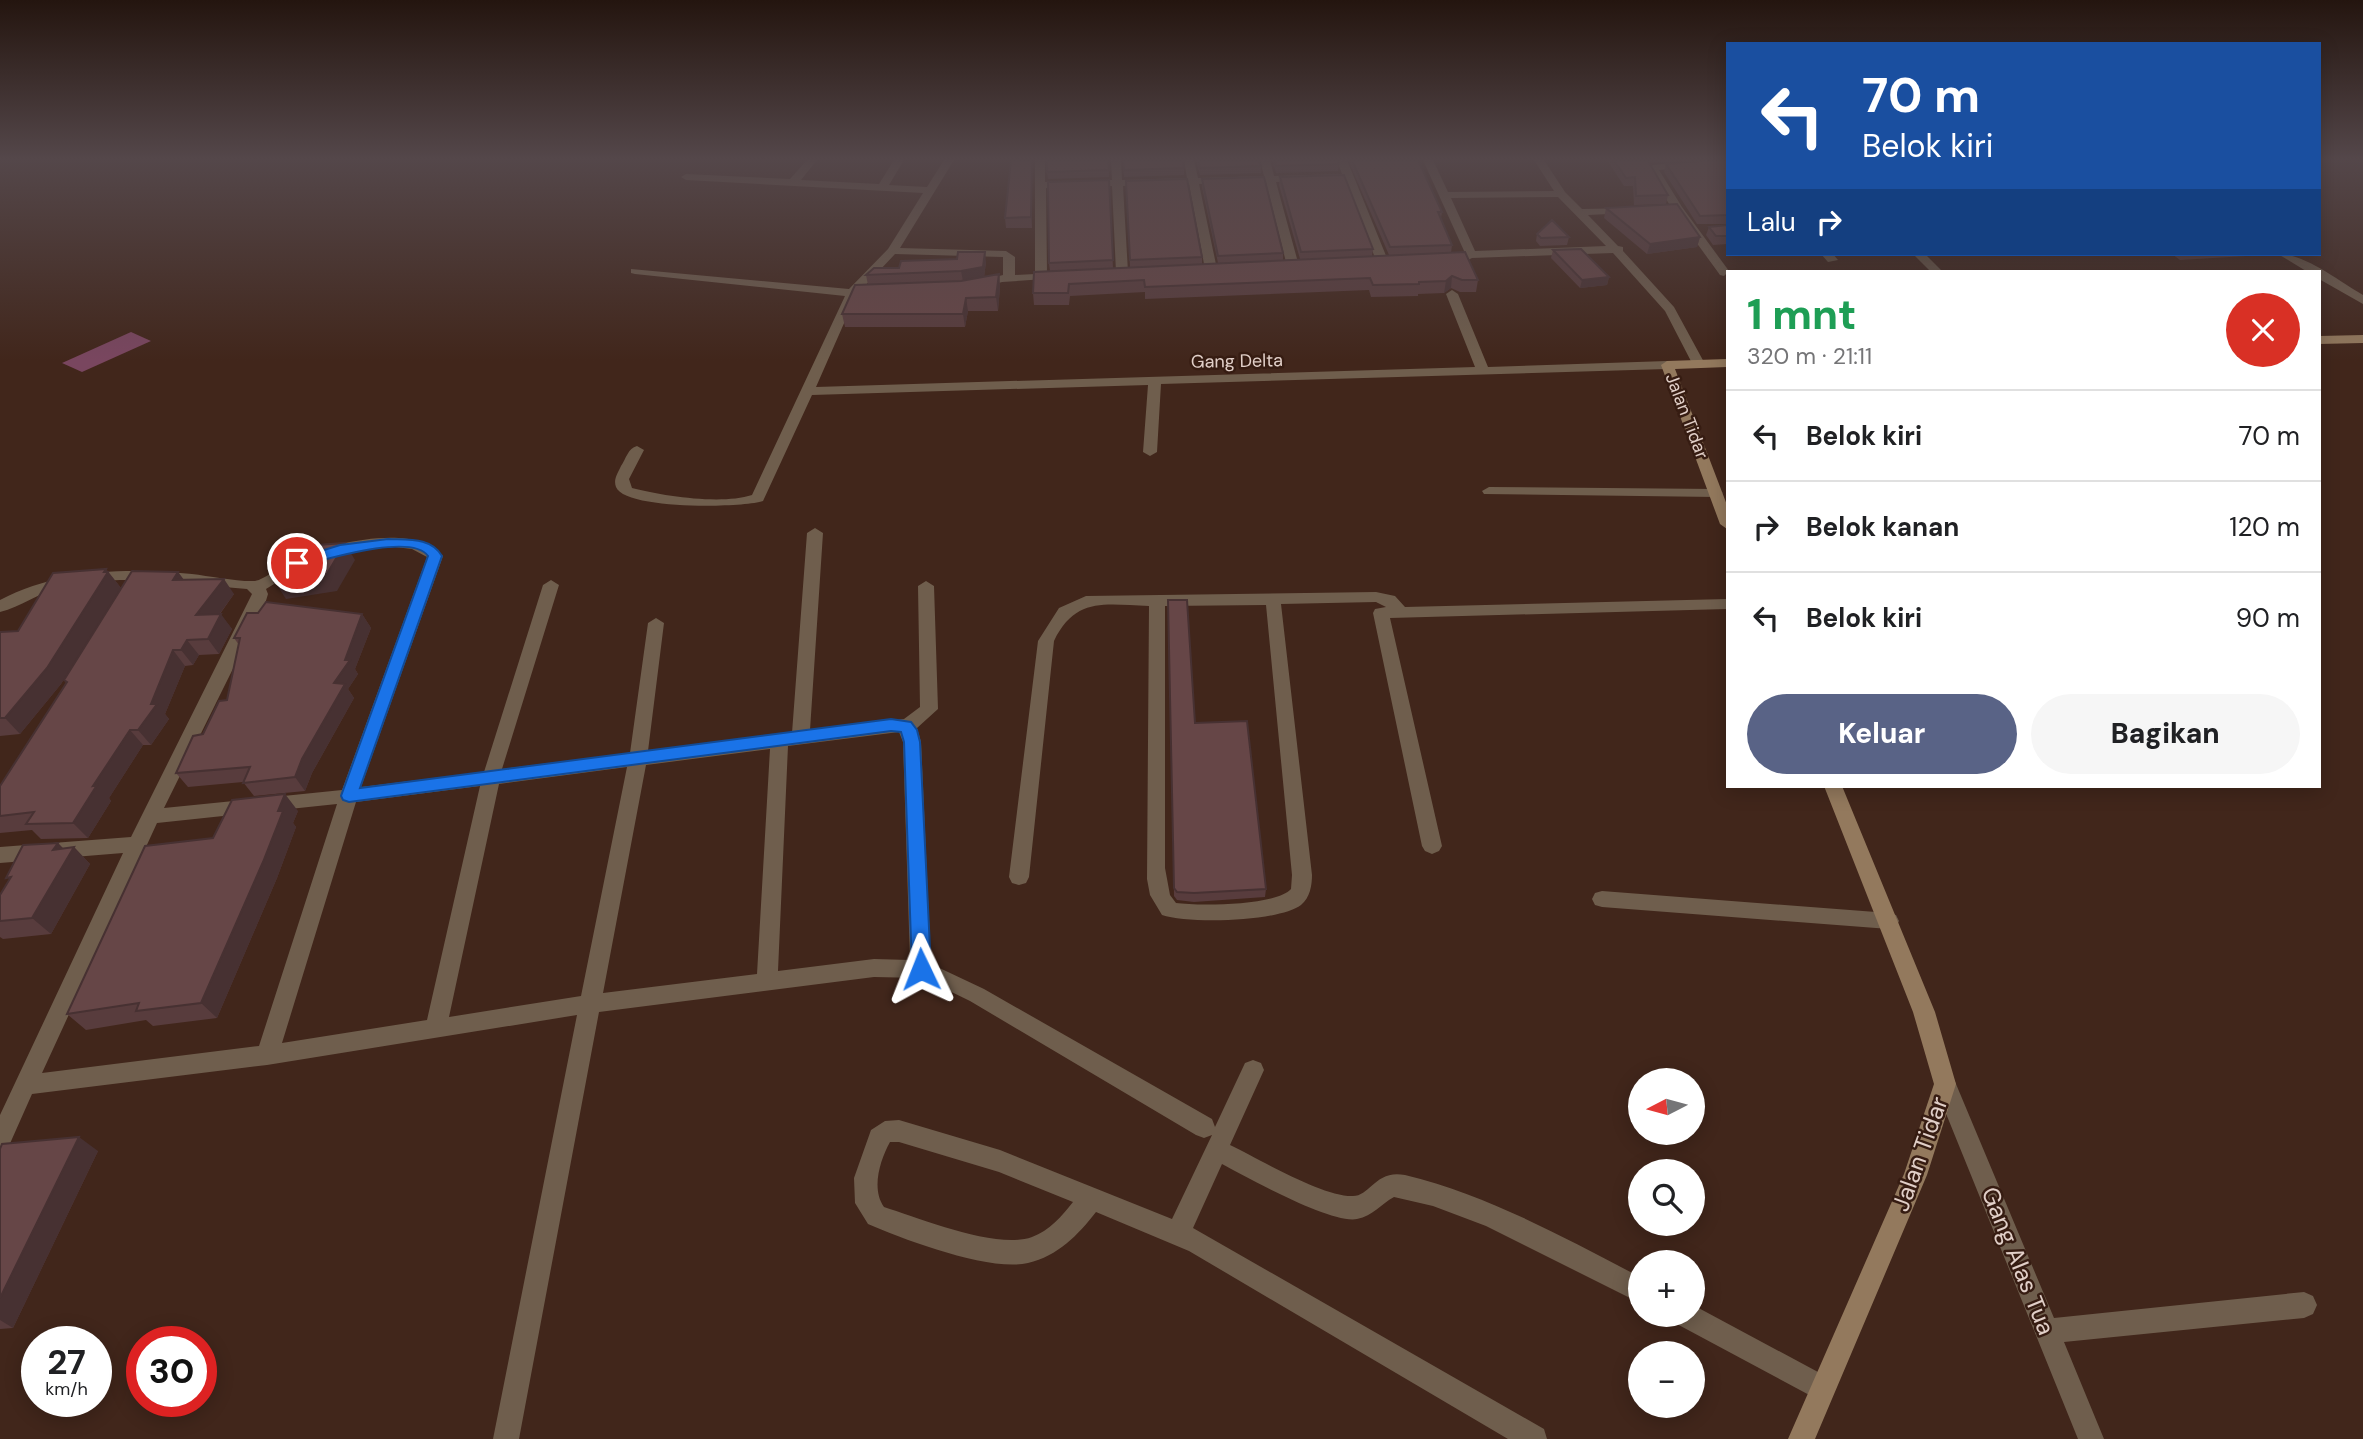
<!DOCTYPE html>
<html lang="id">
<head>
<meta charset="utf-8">
<style>
	body { margin:0; font-family:"DM Sans",sans-serif; background:#f6f6f6; color:#202124; height:100vh; display:flex; flex-direction:column; font-size:26px; white-space:nowrap }
	* { box-sizing:border-box; margin:0 }
	p { font-size:23px; color:#757577 }
	.icon { flex:none; width:38px; height:38px; fill:none; stroke:currentColor; stroke-width:2; stroke-linecap:round; stroke-linejoin:round }
	.map { position:relative; flex:1; overflow:hidden }
	.sheet { position:absolute; left:1726px; top:270px; width:595px; height:518px; display:flex; flex-direction:column; background:#fff; border-radius:0px; box-shadow:0 4px 18px #0003 }
	.sheet>* { flex:none }
	.hud { position:absolute; left:1726px; top:42px; width:595px; height:214px; border-radius:0px; box-shadow:0 4px 18px #0003; background:#1a4fa0; color:#fff; overflow:hidden }
	.needle { width:46px; rotate:264deg }
	.tools { position:absolute; left:1628px; top:1068px; display:grid; gap:14px }
	.tools a { display:grid; place-items:center; width:77px; height:77px; border-radius:50%; background:#fff; box-shadow:0 4px 18px #0003; font-size:35px }
	.speed { position:absolute; left:21px; top:1326px; display:flex; gap:14px; font-size:35px; font-weight:700; text-align:center }
	.speed>* { display:grid; place-content:center; width:91px; height:91px; border-radius:50%; background:#fff; box-shadow:0 4px 18px #0003; line-height:1 }
	.speed small { font-size:18px; font-weight:400 }
	.speed .limit { border:10px solid #d22; background:#fff; color:#111 }
	.pin { position:absolute; display:grid; place-items:center; width:60px; height:60px; color:#fff; margin:-30px; border:4px solid #fff; border-radius:50%; box-shadow:0 2px 7px #0007 }
	.me { position:absolute; width:77px; margin:-38px; rotate:358deg; stroke-linejoin:round; filter:drop-shadow(0 0 5px #0008) }
	.turn { display:flex; align-items:center; gap:24px; height:147px; padding:0 21px; font-size:32px }
	.turn .icon { width:91px; height:91px; stroke-width:2.5 }
	.turn b { display:block; font-size:49px; line-height:60px }
	.then { display:flex; align-items:center; height:66px; padding:0 21px; background:#0003; gap:14px; font-size:26px }
	.round { display:grid; place-items:center; flex:none; width:74px; height:74px; border-radius:37px; background:#f6f6f6 }
	.head { display:flex; align-items:center; justify-content:space-between; height:119px; padding:0 21px }
	h1 { font-size:42px; font-weight:800; line-height:52px; color:#1e9e55 }
	.primary-button { display:flex; gap:14px; margin-top:auto; padding:14px 21px }
	.primary-button a { flex:1; height:80px; border-radius:42px; background:#596386; color:#fff; font-size:28px; font-weight:800; line-height:80px; text-align:center }
	.primary-button a+a { background:#f6f6f6; color:#202124 }
	ul { padding:0; list-style:none }
	li { display:flex; align-items:center; gap:21px; height:91px; padding:0 21px; border-top:2px solid #e0e0e0 }
	li div { flex:1 }
	li b { display:block; font-size:26px }
	li em { font-style:normal }
	.map>svg:first-child { display:block }
</style>
</head>
<body>
<div class="map">
<svg width="2363" height="1439" viewBox="0 0 2363 1439">
	<rect width="100%" height="100%" fill="#41261b"/>
	<path fill="#79465f" d="M131 332 151 341 82 372 62 363Z"/>
	<g fill="none" stroke-linecap="round" stroke-linejoin="round">
		<path fill="#6f5e4d" fill-rule="evenodd" d="M807 160H817L801 180 879 184 894 160H904L889 185 927 187 944 160H954L900 248 1006 251 1015 257V275L1035 274V160H1045V182L1112 180 1111 160H1121L1122 180 1187 178 1184 160H1194L1198 178 1264 176 1260 160H1270L1274 176 1342 174 1337 160H1347L1389 263 1383 266 1377 263 1345 180 1276 182 1299 266 1293 269 1287 266 1266 182 1199 184 1217 269 1211 272 1205 269 1189 184 1123 186 1128 272 1122 275 1116 272 1112 186 1046 188 1047 273 1059 274V278L1002 282 976 290 972 289V283L1003 275V257L895 254 862 289H879V295L856 296 816 387 1475 367 1446 294 1452 290 1458 294 1488 367 1667 361 1673 365 1667 369 1161 384 1157 452 1150 456 1143 452 1148 385 812 395 763 501C742 508 625 510 616 487 613 479 618 473 621 466 626 459 628 448 637 446L644 450 629 479 632 488C663 496 721 505 752 495L845 296 635 274 631 273V269L849 289 888 249 923 193 686 180 681 177 686 174 790 179Z
			M1423 160H1433L1448 192 1554 191 1534 160H1544L1565 192 1582 209 1633 208 1634 210 1629 213 1588 215 1618 246 1623 247V251L1674 307 1705 364 1704 367H1694L1665 311 1613 253 1472 258 1464 262H1440V258L1465 253ZM1558 197 1606 246 1475 251 1451 198Z
			M1708 160H1727V164L1659 170 1682 207 1729 271 1724 276 1720 275 1672 209 1648 168 1653 165Z
			M1821 254H1833L1838 260 1828 262Z
			M1913 254H1925L1942 271H1930Z
			M2278 254C2304 253 2340 282 2363 295V304L2319 279V271H2306Z
			M1489 487 1716 489 1723 493 1716 497 1484 494 1482 491Z
			M815 528 823 533 810 730 904 719 920 707 918 586 926 581 934 586 938 709 917 728 921 742 931 964 984 989 1212 1119 1215 1127 1245 1063 1253 1060 1261 1063 1264 1070 1230 1145C1259 1159 1323 1197 1353 1196 1370 1196 1376 1169 1405 1175 1488 1195 1565 1238 1640 1277V1303L1486 1226 1433 1206 1394 1197C1381 1204 1373 1216 1357 1219 1331 1224 1248 1178 1222 1164L1193 1228 1544 1429 1547 1439H1508L1189 1251 1096 1212C1078 1235 1058 1256 1028 1263 990 1272 905 1240 868 1224L855 1203 854 1178 871 1130 885 1121 899 1120 1000 1150 1172 1219 1212 1135 1204 1138 1196 1135 970 1001 929 981 920 978 874 977 599 1012 519 1439H493L577 1015 267 1065 32 1094 8 1148 0 1151V1115L123 853 0 863V847L131 837 252 594 247 589C186 584 120 572 59 588 38 593 21 607 0 612V600C61 569 125 568 192 574 209 576 239 582 255 581 264 580 287 562 297 558 330 543 417 522 443 556L361 787 484 772 543 585 551 580 559 585 502 769 630 753 648 623 656 618 664 623 648 751 792 733 807 533ZM395 547 412 549 427 557 342 790 164 808 265 604 268 594 266 589C310 562 343 550 395 547ZM899 732 903 742 910 960 874 959 778 971 788 746ZM770 749 757 974 603 993 646 765ZM627 767 581 996 449 1017 499 784ZM480 786 427 1020 282 1043 356 802ZM337 804 259 1046 42 1073 157 823ZM890 1142H899L999 1172 1073 1202C1062 1216 1049 1231 1032 1237 997 1250 919 1218 884 1207 871 1189 880 1160 890 1142Z
			M1376 592 1395 596 1405 607 1727 599V609L1390 618 1442 846 1439 851 1432 854 1425 851 1422 846 1373 613 1375 609 1386 607 1376 602 1281 604 1312 875C1312 885 1310 898 1301 905 1278 922 1189 924 1162 915L1150 895 1147 879 1149 606C1106 605 1076 596 1054 641L1029 877 1026 883 1019 885 1012 883 1009 877 1038 641 1059 608 1086 596ZM1266 605 1292 875 1291 889C1276 906 1198 906 1176 903L1170 895 1165 868V606Z
			M1602 891 1889 913 1896 915 1899 921 1896 927 1889 929 1602 907 1595 905 1592 899 1595 893Z
			M1945 1074 1953 1077 1956 1084 2054 1318 2304 1292 2313 1296 2317 1305 2313 1314 2304 1318 2064 1342 2104 1439H2078L1934 1084 1937 1077Z
			M1693 1305 1831 1379 1835 1388 1831 1397 1822 1401 1813 1397 1675 1323 1671 1314H1692Z"/>
		<path fill="#93795d" fill-rule="evenodd" d="M2363 335V343L2319 344V336Z
			M1727 359V367L1675 369 1727 505V529L1720 524 1661 365 1667 361Z
			M1824 786H1842L1935 1012 1956 1084 1927 1175 1815 1439H1788L1904 1174 1934 1084 1913 1012Z"/>
	</g>
	<path fill="#583c3d" d="M1032 160V228H1006L1005 218Z
		M1109 160V177L1048 179 1047 172Z
		M1123 160 1184 168V175L1124 177Z
		M1196 160H1259L1261 166V173L1200 175Z
		M1272 160H1338L1339 164 1338 171 1276 173Z
		M1348 160H1418L1442 212 1441 218 1452 245 1451 253 1478 280 1476 292H1460L1451 288 1444 293 1418 294V296L1371 297 1369 290 1145 299V292L1070 296 1069 305H1034L1033 293 1130 267 1126 181 1202 257V264L1300 259 1279 185 1280 177 1373 249 1372 256 1389 255Z
		M1607 160H1704L1649 163 1668 195 1666 204 1634 205 1633 186H1624Z
		M1727 160V224H1697L1664 172 1666 164Z
		M1202 179 1283 253V261L1218 263 1202 187Z
		M1109 180 1113 268 1050 271 1049 263Z
		M1606 208 1700 237 1697 247 1647 254 1604 218Z
		M1727 225V244L1713 245 1706 235 1709 227Z
		M1537 234 1569 237 1567 245 1540 246 1536 241Z
		M1553 250 1609 277 1607 285 1580 288 1551 258Z
		M2172 254H2248L2246 256 2180 260Z
		M986 262 984 277 999 274 1000 287 998 311H968L965 327H845L842 314 868 285 866 275 899 268Z
		M106 569 121 588 61 684 20 734 0 736V632L18 631Z
		M178 572 184 580 234 594 220 614 232 629 219 654 199 655 193 665 185 666 165 714 169 719 151 745H143L109 798 111 801 88 838 41 839 32 830 0 833V786L66 683 64 680Z
		M1168 600 1195 723 1266 889 1265 897 1194 902 1177 900 1174 896Z
		M362 614 371 628 355 669 358 674 348 689 354 698 312 773 305 791 254 796 243 782 188 787 176 773 227 700 239 645 234 638Z
		M298 811 293 823 296 827 277 878 217 1018 153 1026 146 1020 86 1030 67 1014 213 838Z
		M58 843 64 849 74 847 90 864 51 934 3 939 0 937V895Z
		M0 1149 98 1151 13 1328 0 1329Z"/>
	<path fill="#473132" d="M1032 160V228L1031 217Z
		M1700 237 1697 247 1647 254 1650 244Z
		M985 252 986 262 984 278 963 281 961 271Z
		M999 274 1000 287 998 311 996 297Z
		M1452 276 1451 288 1444 293 1446 281Z
		M1609 277 1607 285 1580 288 1582 280Z
		M966 298 968 311 965 327 963 314Z
		M345 543 355 560 337 591 286 599 275 582Z
		M106 569 121 588 61 684 20 734 5 718Z
		M178 572 189 587 173 580Z
		M224 579 234 594 207 631 196 615Z
		M221 614 232 629 219 654 208 639Z
		M362 614 371 628 355 669 358 674 348 689 354 698 312 773 305 791 295 777 334 683 345 660Z
		M187 640 199 655 193 665 181 650Z
		M173 650 185 666 165 714 169 719 151 745 138 730 151 704Z
		M130 730 143 745 109 798 111 801 88 838 73 823 93 786Z
		M285 794 298 811 293 823 296 827 277 878 217 1018 201 1003Z
		M58 843 69 855 74 847 90 864 51 934 32 918 53 850Z
		M79 1137 98 1151 13 1328 0 1320V1298Z"/>
	<path fill="#664647" stroke="#473132" stroke-width="2" d="M1011 160H1032L1031 217 1005 218Z
		M1047 160H1108L1109 170 1047 172Z
		M1123 160H1183L1184 168 1124 170Z
		M1198 160H1259L1261 166 1200 168Z
		M1275 160H1338L1339 164 1276 166Z
		M1352 160H1418L1442 212H1438L1452 245 1390 247Z
		M1614 160H1649L1648 161 1668 195 1636 196 1635 177 1626 178Z
		M1713 160H1727V215L1700 216 1666 164Z
		M1344 175 1373 249 1301 252 1280 177Z
		M1264 177 1283 253 1218 256 1202 179Z
		M1187 179 1202 257 1130 260 1126 181Z
		M1109 180 1113 260 1049 263 1048 182Z
		M1677 204 1700 237 1650 244 1606 208Z
		M1552 220 1569 237 1541 238 1537 234Z
		M1727 225V236H1716L1709 227Z
		M1581 249 1609 277 1582 280 1553 250Z
		M958 252H985L983 267 961 271 866 275 874 268H899L901 261 957 259Z
		M1465 252 1478 280H1462L1452 276 1446 281 1419 282V284L1373 285 1370 278 1145 287 1144 280 1069 284 1068 293H1033L1034 272Z
		M999 274 996 297 966 298 963 314H842L855 285 961 281Z
		M345 543 327 574 275 582 294 554 317 545Z
		M106 569 104 572H108L47 668 5 718H0V632L18 631 53 573Z
		M132 571 178 572 173 580 224 579 196 615 221 614 208 639 187 640 181 650H173L151 704H157L138 730H130L93 786 97 785 73 823 26 824 34 812 0 816V786L67 682 64 680Z
		M1168 600H1187L1195 723 1247 721 1266 889 1194 893 1177 892 1174 888Z
		M266 602 362 614 345 660H350L334 683 345 684 302 759 295 777 243 783 250 767 176 773 193 736 203 734 219 701 227 700 240 638H234L247 613H258Z
		M285 794 278 811H283L263 862 201 1003 136 1011 139 1003 67 1014 145 846 213 838 232 800Z
		M58 843 53 850 74 847 32 918 0 921V895L11 877 6 878 23 845Z
		M79 1137 0 1298V1149L2 1144Z"/>
	<linearGradient id="sky" x2="0" y2="1"><stop stop-color="#24150f"/><stop offset="0.44" stop-color="#54474a"/><stop offset="1" stop-color="#54474a" stop-opacity="0"/></linearGradient>
	<rect width="2363" height="361" fill="url(#sky)"/>
	<path fill="#1a73e8" stroke="#114b97" stroke-width="2" d="M388 539C408 540 431 537 442 556L360 788 891 719 911 722 917 730 920 742 931 969 928 975 921 977 915 975 912 969 904 742 901 732 891 731 349 802 343 800 341 796 428 556C411 532 321 561 297 567L290 563 292 560 340 545Z"/>
	<g text-anchor="middle" stroke-width="5" stroke-linejoin="round" paint-order="stroke">
		<g font-size="18" fill="#e1cfc8" stroke="#361c12">
			<text transform="translate(1237 361) rotate(-1)" y="6">Gang Delta</text>
			<text transform="translate(1687 416) rotate(69)" y="6">Jalan Tidar</text>
		</g>
		<g font-size="24" fill="#e1cfc8" stroke="#361c12">
			<text transform="translate(1920 1154) rotate(-70)" y="8">Jalan Tidar</text>
			<text transform="translate(2018 1261) rotate(68)" y="8">Gang Alas Tua</text>
		</g>
	</g>
</svg>
<div class="tools">
<a><svg class="needle" viewBox="-14 -14 28 28"><path d="M0-13l5 13h-10z" fill="#e53935"/><path d="M0 13l5-13h-10z" fill="#757577"/></svg></a>
<a><svg class="icon" aria-label="search" viewBox="0 0 24 24"><circle cx="10" cy="10" r="6"/><path d="M15 15l6 6"/></svg></a>
<a>+</a>
<a>−</a>
</div>
<div class="speed"><div>27<small>km/h</small></div><div class="limit">30</div></div>
<div class="pin" style="left:297px;top:563px;background:#d93025"><svg class="icon" aria-label="arrive" viewBox="0 0 24 24"><path d="M6 21V4h12l-3 4 3 4H6"/></svg></div>
<svg class="me" style="left:921px;top:969px" viewBox="-20 -20 40 40"><path d="M0-17L14 15 0 8-14 15z" fill="#1a73e8" stroke="#fff" stroke-width="4"/></svg>
<div class="hud">
<div class="turn"><svg class="icon" aria-label="left" viewBox="0 0 24 24"><path d="M17 20v-9H6M10 6l-5 5 5 5"/></svg><div><b>70 m</b>Belok kiri</div></div>
<div class="then">Lalu<svg class="icon" aria-label="right" viewBox="0 0 24 24"><path d="M7 20v-9h11M14 6l5 5-5 5"/></svg></div>
</div>
<section class="sheet">
<div class="head"><div><h1>1 mnt</h1><p>320 m · 21:11</p></div><a class="round" style="background:#d93025;color:#fff"><svg class="icon" aria-label="close" viewBox="0 0 24 24"><path d="M6 6l12 12M18 6L6 18"/></svg></a></div>
<ul>
<li><svg class="icon" aria-label="left" viewBox="0 0 24 24"><path d="M17 20v-9H6M10 6l-5 5 5 5"/></svg><div><b>Belok kiri</b></div><em>70 m</em></li>
<li><svg class="icon" aria-label="right" viewBox="0 0 24 24"><path d="M7 20v-9h11M14 6l5 5-5 5"/></svg><div><b>Belok kanan</b></div><em>120 m</em></li>
<li><svg class="icon" aria-label="left" viewBox="0 0 24 24"><path d="M17 20v-9H6M10 6l-5 5 5 5"/></svg><div><b>Belok kiri</b></div><em>90 m</em></li>
</ul>
<div class="primary-button"><a>Keluar</a><a>Bagikan</a></div>
</section>
</div>
</body>
</html>
